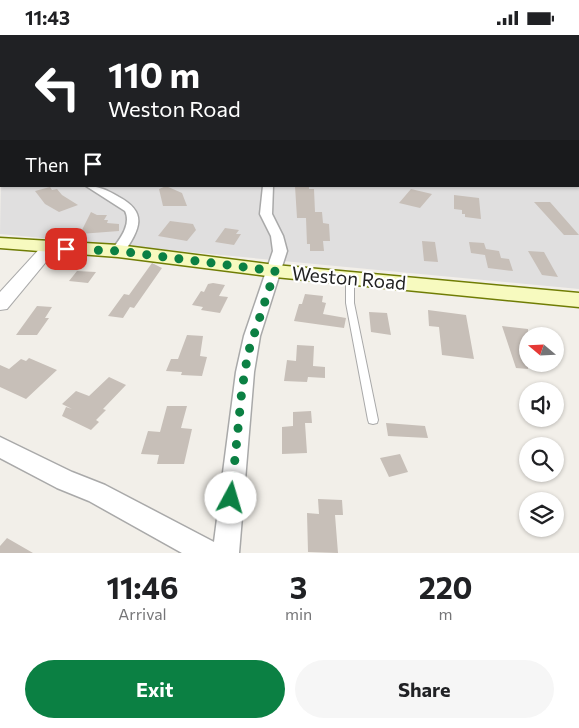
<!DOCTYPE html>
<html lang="en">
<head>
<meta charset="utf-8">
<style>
	body { margin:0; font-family:Commissioner,sans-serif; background:#f6f6f6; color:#202124; height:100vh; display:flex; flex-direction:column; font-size:19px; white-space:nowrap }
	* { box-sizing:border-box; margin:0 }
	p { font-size:16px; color:#757577 }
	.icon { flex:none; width:28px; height:28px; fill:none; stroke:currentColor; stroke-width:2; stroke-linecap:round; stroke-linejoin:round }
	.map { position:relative; height:518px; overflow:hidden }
	.panel { display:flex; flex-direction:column; background:#fff; flex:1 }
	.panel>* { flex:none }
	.top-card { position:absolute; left:0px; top:0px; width:580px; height:152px; box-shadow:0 1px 4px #0004; background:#202124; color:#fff; overflow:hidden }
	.needle { width:32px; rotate:289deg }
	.controls { position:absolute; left:519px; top:292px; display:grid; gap:10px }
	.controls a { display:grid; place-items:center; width:45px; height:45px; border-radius:50%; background:#fff; box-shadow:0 1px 4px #0004; font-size:25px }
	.pin { position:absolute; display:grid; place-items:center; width:42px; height:42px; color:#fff; margin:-21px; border-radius:10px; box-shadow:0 2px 8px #0006 }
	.me { position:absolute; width:55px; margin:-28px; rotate:6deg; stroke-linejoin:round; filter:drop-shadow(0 0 4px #0008) }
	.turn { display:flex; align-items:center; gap:18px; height:105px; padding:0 25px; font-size:22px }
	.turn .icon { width:65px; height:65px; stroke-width:2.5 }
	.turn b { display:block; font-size:35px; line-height:42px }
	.then { display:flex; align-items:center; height:48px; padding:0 25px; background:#0003; gap:10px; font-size:19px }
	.eta { display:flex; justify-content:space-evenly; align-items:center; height:85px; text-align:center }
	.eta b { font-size:30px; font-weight:700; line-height:35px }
	.button { display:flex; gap:10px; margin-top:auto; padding:10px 25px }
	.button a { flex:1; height:58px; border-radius:30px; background:#0b8043; color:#fff; font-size:20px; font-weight:700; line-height:58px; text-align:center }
	.button a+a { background:#f6f6f6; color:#202124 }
	.status { display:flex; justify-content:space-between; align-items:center; height:35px; padding:0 25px; background:#fff; direction:ltr }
	.status svg { height:14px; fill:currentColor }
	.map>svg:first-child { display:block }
</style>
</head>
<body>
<div class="status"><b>11:43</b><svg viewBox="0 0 49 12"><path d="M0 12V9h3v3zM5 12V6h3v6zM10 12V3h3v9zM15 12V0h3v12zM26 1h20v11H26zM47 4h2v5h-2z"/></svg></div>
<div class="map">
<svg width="579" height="518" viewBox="0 0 579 518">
	<rect width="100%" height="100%" fill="#f2efe9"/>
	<path fill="#e0dfdf" d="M579 83V254L0 199 1 141V151H579Z"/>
	<path fill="#c7bfb8" d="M166 151 182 158 187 171H163L159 154Z
		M295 151H309V154H314L315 177H322L323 188 329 189 330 206H323L324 216H310V209H307L306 183H297Z
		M50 152 52 155 57 154 62 160 78 170 59 177 45 169 35 156Z
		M411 154 432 159 420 173 399 168Z
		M454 160 479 163 481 184 465 182V179H462V175L454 174Z
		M534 167H550L579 200H564Z
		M91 177 97 180H107L104 185H108L107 188 119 189V196L80 199Z
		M170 186 193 189 196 195 187 206 158 201Z
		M225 193 239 195 236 199H241L234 210 215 207Z
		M422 206 435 207 438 227 424 226Z
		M469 207 484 208 486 214 499 216 501 223 509 224 513 236 488 233 485 220 471 218Z
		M528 216 544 217 558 242 542 240Z
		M152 228 162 233 134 273 130 272 123 283 108 281 124 259 129 260Z
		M77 236 96 237 88 248 69 246Z
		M213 248 225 250 219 261 228 262 220 278 201 275 203 272 192 270 201 256 204 257 208 249Z
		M305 259 323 261 322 267 326 268 323 279 346 283 344 293 294 286 299 269H302Z
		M37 271 52 272 45 283H49L37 300H16Z
		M428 275 466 280 474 324 442 320 439 292 429 291Z
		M369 277 387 278 391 300 371 297Z
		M502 291 528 294V334L516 333Z
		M187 300 203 301 200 321 207 322 202 341 181 340 182 337 166 336 171 324H178Z
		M297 310 314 311 313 331 325 332V343L308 342 307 347 284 346 287 325 296 326Z
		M29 323 57 335 26 364 0 352V330L9 334 21 324 26 326Z
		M109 342 126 350 103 374 106 375 96 385 99 387 91 395 62 381 66 372 72 374 62 369 76 356 89 361Z
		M167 371H187L181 393 192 394 184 429H157L159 420 141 419 148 396 160 397Z
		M311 376 312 388H305L307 418 282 419V392L293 391V377Z
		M386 388 425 391 428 403 388 401Z
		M400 419 408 437 389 442 380 423Z
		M318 464 342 465 343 480H335L338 518 308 517 307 478 319 479Z
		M7 503 33 518H0V511Z"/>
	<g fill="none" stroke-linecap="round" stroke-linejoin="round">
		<g stroke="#a9a9a9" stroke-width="2">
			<path id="service" d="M347 241H350L354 243V268L378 385 377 388 373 389 369 388 368 385 346 268V243Z"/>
		</g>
		<g stroke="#a9a9a9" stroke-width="3">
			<path id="minor" d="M86 151C99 151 107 155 119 162 149 178 139 195 123 219L118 220 111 216C119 205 132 190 125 176Z
				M263 151H273L272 179 283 201 287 216 260 301 254 337 239 518H182L89 466 57 453 0 423V402L72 437 105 450 214 507 236 337 244 301 273 216 271 201 260 179Z"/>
		</g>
		<g stroke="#a9a9a9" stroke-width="2">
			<path id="tertiary" d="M49 208 55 210 57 213 55 216 7 274 0 275V257L43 210Z"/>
		</g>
		<g stroke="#707d05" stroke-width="3">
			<path id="secondary" d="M0 203 118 210 275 230 579 258V272L275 242 118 222 0 213Z"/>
		</g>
		<use href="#service" fill="#fff" fill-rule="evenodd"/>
		<use href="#minor" fill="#fff" fill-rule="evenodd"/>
		<use href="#tertiary" fill="#fff" fill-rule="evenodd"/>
		<use href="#secondary" fill="#f7fabf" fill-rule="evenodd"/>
	</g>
	<linearGradient id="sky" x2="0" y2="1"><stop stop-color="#8fc0e4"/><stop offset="0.54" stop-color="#f9f8f5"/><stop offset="1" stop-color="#f9f8f5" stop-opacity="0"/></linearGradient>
	<rect width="579" height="155" fill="url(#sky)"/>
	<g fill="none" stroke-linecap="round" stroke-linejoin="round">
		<path stroke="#0b8043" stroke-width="9" stroke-dasharray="0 16.2" d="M66 214 118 216 275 236 248 318 242 354 231 463"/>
	</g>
	<g text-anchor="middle" stroke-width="4.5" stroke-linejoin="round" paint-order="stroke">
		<g font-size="19" fill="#222" stroke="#fff">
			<text transform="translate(349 243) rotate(5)" y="7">Weston Road</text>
		</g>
	</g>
</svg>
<div class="controls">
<a><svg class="needle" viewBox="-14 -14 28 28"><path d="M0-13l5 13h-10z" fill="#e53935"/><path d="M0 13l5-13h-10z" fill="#757577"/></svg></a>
<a><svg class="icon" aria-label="sound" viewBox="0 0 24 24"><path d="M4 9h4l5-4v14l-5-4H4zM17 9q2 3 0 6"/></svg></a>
<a><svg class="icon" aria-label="search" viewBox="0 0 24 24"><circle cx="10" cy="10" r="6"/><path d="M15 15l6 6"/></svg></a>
<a><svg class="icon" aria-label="layers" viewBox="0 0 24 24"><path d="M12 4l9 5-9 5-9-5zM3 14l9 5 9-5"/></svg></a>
</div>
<div class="pin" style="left:66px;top:214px;background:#d93025"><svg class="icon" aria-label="arrive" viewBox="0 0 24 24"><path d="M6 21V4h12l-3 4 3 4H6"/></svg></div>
<svg class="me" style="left:231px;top:463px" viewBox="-20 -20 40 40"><circle r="19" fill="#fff"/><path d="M0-13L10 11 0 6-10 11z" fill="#0b8043"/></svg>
<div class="top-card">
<div class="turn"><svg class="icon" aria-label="left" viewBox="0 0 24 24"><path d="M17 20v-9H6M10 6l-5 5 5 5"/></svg><div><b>110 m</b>Weston Road</div></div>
<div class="then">Then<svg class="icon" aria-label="arrive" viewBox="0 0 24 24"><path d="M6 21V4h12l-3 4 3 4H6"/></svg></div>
</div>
</div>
<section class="panel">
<div class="eta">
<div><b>11:46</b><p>Arrival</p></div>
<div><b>3</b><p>min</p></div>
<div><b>220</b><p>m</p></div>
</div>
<div class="button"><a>Exit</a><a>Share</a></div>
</section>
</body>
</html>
